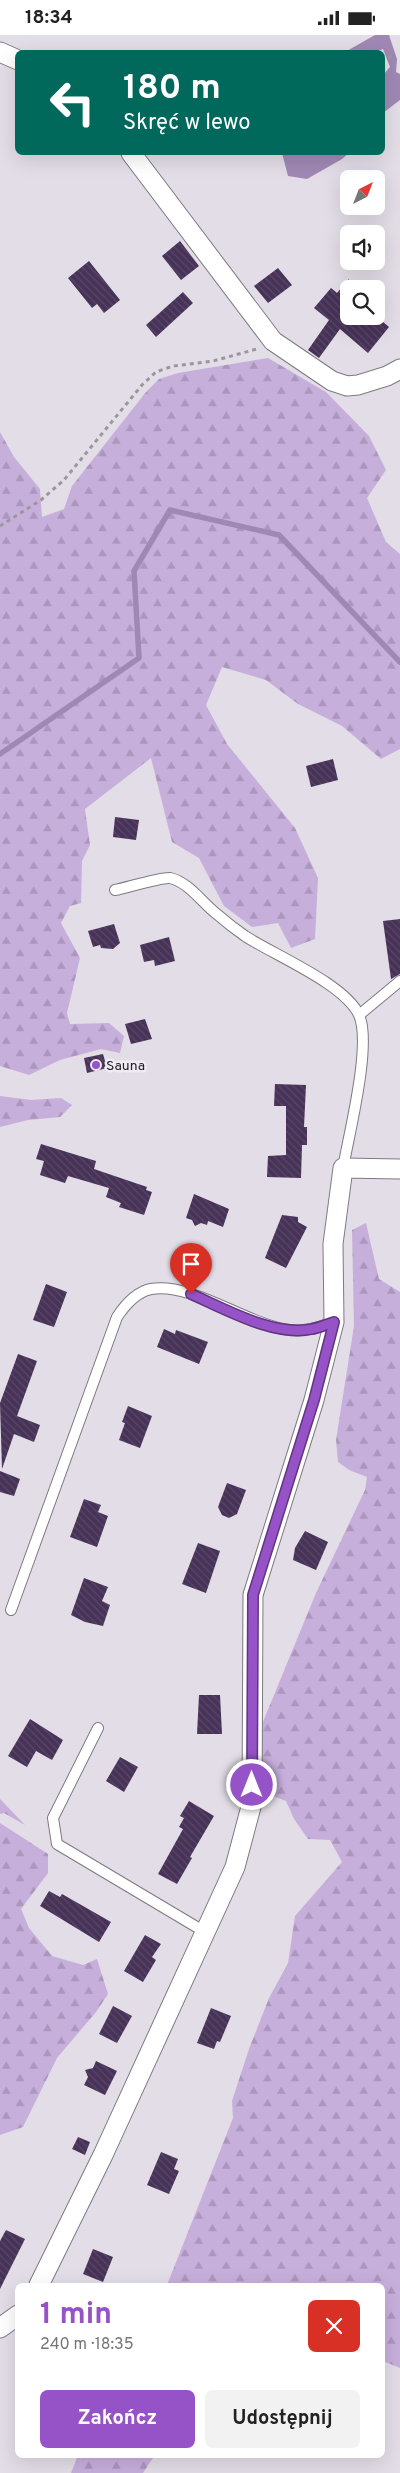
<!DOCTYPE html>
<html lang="pl">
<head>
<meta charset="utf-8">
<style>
	body { margin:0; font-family:Overpass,sans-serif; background:#f2f2f2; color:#222; height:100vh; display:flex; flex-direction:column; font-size:19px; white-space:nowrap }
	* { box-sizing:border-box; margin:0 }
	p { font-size:16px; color:#767676 }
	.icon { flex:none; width:28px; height:28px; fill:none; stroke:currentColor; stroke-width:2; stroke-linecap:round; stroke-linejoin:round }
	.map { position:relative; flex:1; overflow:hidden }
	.sheet { position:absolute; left:15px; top:2248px; width:370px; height:175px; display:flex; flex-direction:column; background:#fff; border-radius:8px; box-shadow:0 5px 20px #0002 }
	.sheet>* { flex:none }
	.guide { position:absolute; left:15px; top:15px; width:370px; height:105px; border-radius:8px; box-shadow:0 5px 20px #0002; background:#00695c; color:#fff; overflow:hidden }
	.needle { width:32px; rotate:42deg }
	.tools { position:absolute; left:340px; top:135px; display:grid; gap:10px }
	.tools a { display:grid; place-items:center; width:45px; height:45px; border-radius:8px; background:#fff; box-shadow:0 5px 20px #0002; font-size:25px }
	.pin { position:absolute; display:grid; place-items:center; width:42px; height:42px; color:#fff; margin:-51px -21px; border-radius:50% 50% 50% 0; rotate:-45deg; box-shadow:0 0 5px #0007 }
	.pin .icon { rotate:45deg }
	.me { position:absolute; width:55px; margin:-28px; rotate:0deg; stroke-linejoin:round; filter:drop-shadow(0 0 4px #0008) }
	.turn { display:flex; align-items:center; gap:18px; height:105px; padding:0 25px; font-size:22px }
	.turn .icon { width:65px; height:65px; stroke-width:2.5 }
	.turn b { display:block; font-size:35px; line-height:42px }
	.round { display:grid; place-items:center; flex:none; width:52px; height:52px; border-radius:8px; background:#f2f2f2 }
	.headline { display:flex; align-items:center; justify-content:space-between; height:85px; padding:0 25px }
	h1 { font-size:30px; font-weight:700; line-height:38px; color:#9652c7 }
	.button { display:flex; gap:10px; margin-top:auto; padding:10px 25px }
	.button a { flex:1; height:58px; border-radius:8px; background:#9652c7; color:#fff; font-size:20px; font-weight:700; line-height:58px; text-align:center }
	.button a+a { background:#f2f2f2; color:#222 }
	.status { display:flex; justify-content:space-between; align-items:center; height:35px; padding:0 25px; background:#fff; direction:ltr }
	.status svg { height:14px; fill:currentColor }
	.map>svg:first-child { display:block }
</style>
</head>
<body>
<div class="status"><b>18:34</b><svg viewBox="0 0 49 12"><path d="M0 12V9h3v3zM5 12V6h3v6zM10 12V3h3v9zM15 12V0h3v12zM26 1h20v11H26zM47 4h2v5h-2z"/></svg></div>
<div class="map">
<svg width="400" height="2438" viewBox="0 0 400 2438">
	<defs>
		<pattern id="forest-firs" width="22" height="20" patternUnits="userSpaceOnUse" patternTransform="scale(1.25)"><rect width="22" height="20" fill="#c7afdc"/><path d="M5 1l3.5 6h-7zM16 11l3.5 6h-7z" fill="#ab96bd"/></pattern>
		<pattern id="building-back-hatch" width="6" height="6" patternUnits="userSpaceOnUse" patternTransform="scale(1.25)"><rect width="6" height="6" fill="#473258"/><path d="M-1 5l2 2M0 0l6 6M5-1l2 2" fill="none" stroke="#594767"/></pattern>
	</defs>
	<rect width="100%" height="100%" fill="#e2dde6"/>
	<path fill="url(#forest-firs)" d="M268 323 326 357 369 401 386 435 367 463 386 507 400 519V714L381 724 342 691 298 669 266 645 222 632 206 670 227 709 295 793 318 843 315 904 291 913 278 888 252 892 224 871 199 823 172 807 151 723 85 774 90 810 82 826 81 868 70 871 61 888 80 923 67 978 70 989 109 988 124 1001 120 1018 101 1014 60 1025 29 1040 0 1031V397L14 422 40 454 42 482 64 474 72 451 146 357 159 344 178 338Z
		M0 1061 31 1065 61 1063 72 1070 60 1082 28 1085 0 1092Z
		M366 1188 379 1244 400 1257V2333L383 2326 382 2250H167L233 2083 232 2066 249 2014 269 1963 288 1928 295 1881 342 1827 330 1805 308 1804 294 1784 286 1766 273 1761 262 1749 260 1694 316 1558 365 1455 367 1442 349 1435 338 1427 336 1405 354 1291 352 1195Z
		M0 1764 2 1766 25 1790 4 1778 0 1779Z
		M0 1788 48 1819V1838L21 1874 29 1893 52 1921 83 1930 97 1924 108 1959 96 1977 57 2023 23 2092 0 2100Z
		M78 2420H155L143 2438H71Z"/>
	<path fill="#a088b4" d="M375 0H389L397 24 396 37 400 39V65L383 78V40L390 32 383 14 375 17H345Z
		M282 118H349L342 124 307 144 288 141Z"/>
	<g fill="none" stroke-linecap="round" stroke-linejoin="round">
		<path stroke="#a088b4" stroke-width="5.5" d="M0 719 139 623 134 536 170 475 279 500 400 627"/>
	</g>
	<path fill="url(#building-back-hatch)" d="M180 206 199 231 181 245 162 221Z
		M89 226 120 265 104 278 97 269 92 273 68 243Z
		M278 233 292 250 268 268 254 251Z
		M349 244V281H376L389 292 368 318 340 294 319 323 308 315 329 285 314 273 331 253 337 258Z
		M183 257 193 268 156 302 146 290Z
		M333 724 338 745 311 752 306 731Z
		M115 782 139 785 136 805 113 802Z
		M400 884V939L391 944 383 886Z
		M114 889 120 908 113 914 101 913 100 910 93 912 88 896Z
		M169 902 175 926 155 931 154 925 144 927 140 910Z
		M145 984 152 1004 131 1009 125 989Z
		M103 1019 107 1033 87 1038 84 1023Z
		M275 1049 306 1050 304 1092H307V1110H302L301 1143 267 1142 268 1121 286 1120V1071H274Z
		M41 1109 96 1126 94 1134 147 1152 146 1155 152 1157 144 1180 119 1172 121 1168 106 1162 109 1153 68 1141 65 1148 40 1140 44 1126 36 1124Z
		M194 1159 229 1174 223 1192 208 1186 207 1190 201 1188 195 1191 192 1185 186 1183Z
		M282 1180 298 1182V1187L307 1192 286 1233 265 1223Z
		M46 1249 67 1257 54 1292 33 1285Z
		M164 1294 175 1299 176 1295 208 1307 199 1329 157 1312Z
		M18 1319 37 1326 17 1381 40 1390 34 1407 14 1399 2 1434 0 1368Z
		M128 1371 152 1381 140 1413 119 1405 125 1388 122 1387Z
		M0 1436 20 1444 14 1461 0 1457Z
		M227 1448 246 1455 237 1479 229 1483 222 1480 218 1472Z
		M84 1464 101 1470 98 1477 108 1481 97 1512 70 1502Z
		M305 1496 328 1507 316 1535 293 1525 295 1513Z
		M198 1508 220 1516 206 1558 182 1549Z
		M84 1543 108 1552 102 1566 110 1570 103 1591 85 1587 71 1580Z
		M199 1660H220L222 1699H197Z
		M30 1684 63 1705 52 1725 36 1716 27 1732 8 1721Z
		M120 1722 138 1732 124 1757 106 1746Z
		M189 1766 214 1781 190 1822 192 1823 177 1849 158 1839 183 1794 179 1792 184 1783 180 1781Z
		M49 1856 60 1862 62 1859 111 1887 99 1907 40 1871Z
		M145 1900 161 1909 152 1922 156 1925 143 1947 124 1936Z
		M113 1971 132 1981 117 2008 99 1999Z
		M211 1973 231 1981 220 2007 217 2006 214 2014 197 2008Z
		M96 2026 117 2036 105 2060 84 2050 88 2042 85 2035 93 2033Z
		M78 2102 90 2107 85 2120 72 2114Z
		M161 2117 178 2124 174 2134 179 2136 169 2159 147 2150Z
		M6 2195 25 2204 0 2254V2206Z
		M93 2214 113 2222 103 2247 83 2239Z"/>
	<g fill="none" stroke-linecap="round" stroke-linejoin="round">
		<g stroke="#7e7a82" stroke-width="12">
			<path id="service" d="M115 855C126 853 161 842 170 843 189 847 203 869 218 880 226 887 235 894 245 901 274 920 345 949 359 980 372 1009 349 1099 343 1133
				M359 980 400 946
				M11 1575 117 1282C125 1270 136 1257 151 1254 192 1247 246 1289 289 1295 305 1297 319 1292 334 1287
				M98 1693 53 1783 57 1809 205 1897"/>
		</g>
		<g stroke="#7e7a82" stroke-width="21">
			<path id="minor" d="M0 17 18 25
				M131 118 273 306 332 346 347 351 358 350 387 341 400 334
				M39 2250 103 2120 235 1832 252 1768 253 1560 314 1365 334 1287 333 1209 343 1133 400 1134
				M0 2293 18 2280"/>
		</g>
		<path stroke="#9b979e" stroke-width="3" stroke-dasharray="4 4" stroke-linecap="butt" d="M388 23 395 20
			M0 491 41 465 64 445 142 350 156 337 173 331 213 326 257 314"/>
		<use href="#service" stroke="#fff" stroke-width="10"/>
		<use href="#minor" stroke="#fff" stroke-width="19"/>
	</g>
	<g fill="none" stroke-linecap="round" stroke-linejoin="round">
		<g stroke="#623581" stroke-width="12">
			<path id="route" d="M191 1259C225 1274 274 1302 312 1294 319 1293 327 1289 334 1287L314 1365 253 1560 252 1750"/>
		</g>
		<use href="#route" stroke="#9652c7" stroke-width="9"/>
	</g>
	<circle fill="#9652c7" stroke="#efeaf4" stroke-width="2" cx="96" cy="1030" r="5"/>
	<g text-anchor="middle" stroke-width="5" stroke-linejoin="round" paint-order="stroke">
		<g font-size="14" fill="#232124" stroke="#efeaf4" text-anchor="start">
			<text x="106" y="1035">Sauna</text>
		</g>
	</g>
</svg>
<div class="tools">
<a><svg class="needle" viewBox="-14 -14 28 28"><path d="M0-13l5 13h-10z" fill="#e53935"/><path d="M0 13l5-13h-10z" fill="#767676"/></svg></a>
<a><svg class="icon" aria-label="sound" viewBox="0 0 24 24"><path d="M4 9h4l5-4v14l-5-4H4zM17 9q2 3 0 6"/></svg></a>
<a><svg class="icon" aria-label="search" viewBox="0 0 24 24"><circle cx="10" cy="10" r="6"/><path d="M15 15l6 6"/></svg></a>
</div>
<div class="pin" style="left:191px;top:1259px;background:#d93025"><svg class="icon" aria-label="arrive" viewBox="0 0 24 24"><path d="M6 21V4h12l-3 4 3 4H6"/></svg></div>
<svg class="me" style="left:252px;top:1750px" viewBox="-20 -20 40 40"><circle r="17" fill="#9652c7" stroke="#fff" stroke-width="3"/><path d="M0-11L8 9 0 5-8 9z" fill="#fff"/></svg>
<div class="guide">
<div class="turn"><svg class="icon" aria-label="left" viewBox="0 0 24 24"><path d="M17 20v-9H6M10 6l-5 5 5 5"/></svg><div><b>180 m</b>Skręć w lewo</div></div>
</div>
<section class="sheet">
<div class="headline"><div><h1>1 min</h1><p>240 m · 18:35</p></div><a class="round" style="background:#d93025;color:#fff"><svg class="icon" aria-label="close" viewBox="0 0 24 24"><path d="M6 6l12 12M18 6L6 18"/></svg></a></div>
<div class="button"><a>Zakończ</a><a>Udostępnij</a></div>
</section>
</div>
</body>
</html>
